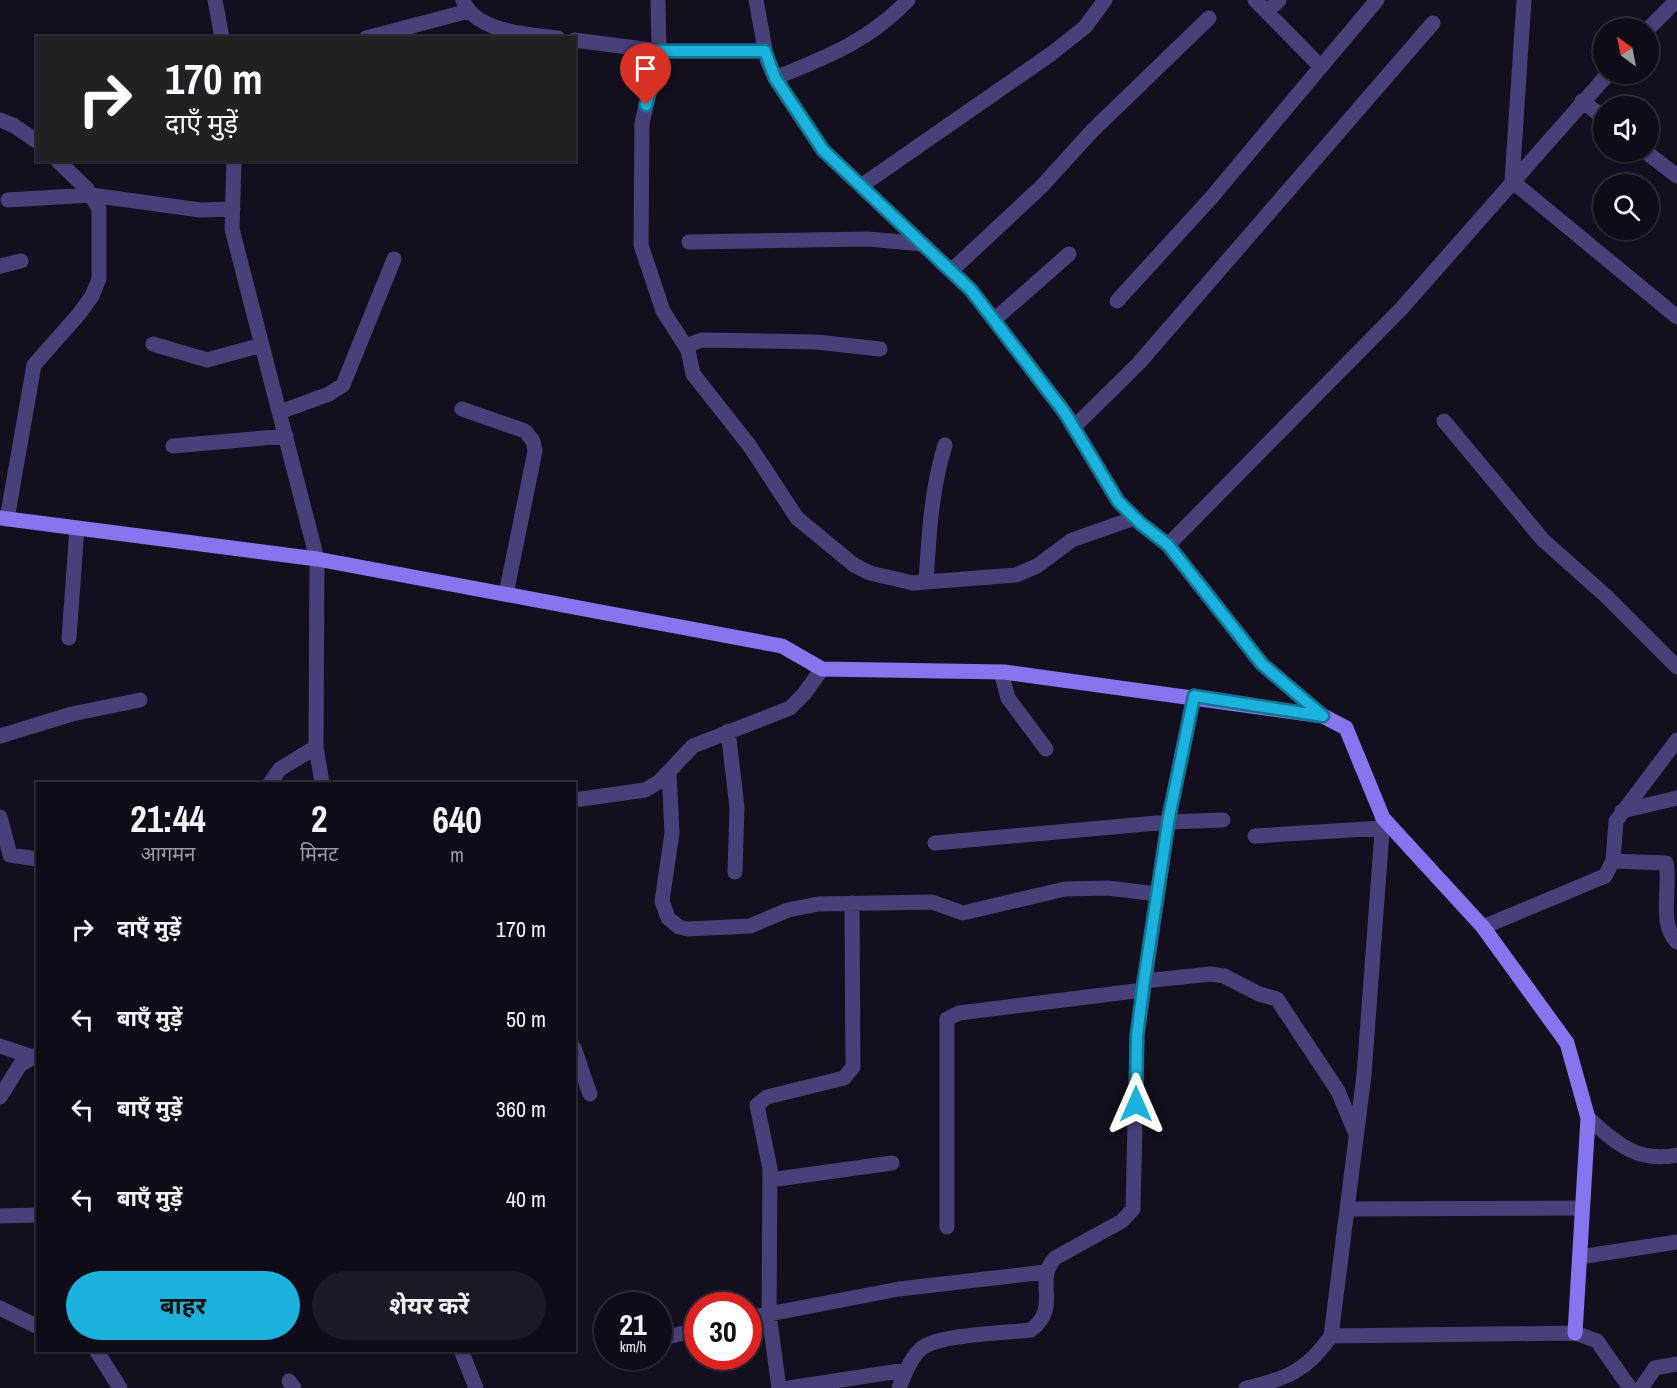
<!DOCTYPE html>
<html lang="hi">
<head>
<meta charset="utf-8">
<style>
	body { margin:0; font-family:"Archivo Narrow","Noto Sans Devanagari",sans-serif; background:#1d1924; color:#f1f3f6; height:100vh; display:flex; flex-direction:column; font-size:22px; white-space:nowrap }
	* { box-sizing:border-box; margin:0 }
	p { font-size:20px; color:#9b9ba1 }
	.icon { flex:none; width:33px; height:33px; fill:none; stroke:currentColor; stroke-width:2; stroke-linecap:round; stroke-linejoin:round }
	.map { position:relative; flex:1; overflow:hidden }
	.drawer { position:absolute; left:36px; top:782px; width:540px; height:570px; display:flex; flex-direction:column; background:#0f0b17; border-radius:0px; box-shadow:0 2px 4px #0004,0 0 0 2px #2f2b36 }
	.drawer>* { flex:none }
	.top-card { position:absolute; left:36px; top:36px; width:540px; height:126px; border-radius:0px; box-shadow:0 2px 4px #0004,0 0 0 2px #2f2b36; background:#202124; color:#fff; overflow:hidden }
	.needle { width:39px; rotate:328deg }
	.buttons { position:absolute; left:1593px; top:18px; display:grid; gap:12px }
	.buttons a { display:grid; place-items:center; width:66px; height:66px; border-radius:50%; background:#0f0b17; box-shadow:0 2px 4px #0004,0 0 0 2px #2f2b36; font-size:30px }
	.speed { position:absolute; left:594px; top:1292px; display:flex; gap:12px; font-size:30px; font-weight:700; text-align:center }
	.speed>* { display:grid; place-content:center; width:78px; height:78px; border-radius:50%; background:#0f0b17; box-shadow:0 2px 4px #0004,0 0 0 2px #2f2b36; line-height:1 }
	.speed small { font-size:15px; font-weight:400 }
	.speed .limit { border:9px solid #d22; background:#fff; color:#111 }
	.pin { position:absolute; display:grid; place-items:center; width:51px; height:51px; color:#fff; margin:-62px -26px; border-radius:50% 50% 50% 0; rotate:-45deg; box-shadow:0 0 6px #0007 }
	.pin .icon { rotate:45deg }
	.me { position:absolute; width:66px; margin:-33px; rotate:0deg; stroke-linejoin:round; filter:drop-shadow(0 0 4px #0008) }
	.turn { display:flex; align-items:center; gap:21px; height:126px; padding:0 30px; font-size:27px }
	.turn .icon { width:78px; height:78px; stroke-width:2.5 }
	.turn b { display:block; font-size:42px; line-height:51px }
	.eta { display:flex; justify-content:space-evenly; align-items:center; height:102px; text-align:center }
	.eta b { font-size:36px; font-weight:700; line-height:42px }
	.cta { display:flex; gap:12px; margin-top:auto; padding:12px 30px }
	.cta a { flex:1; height:69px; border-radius:36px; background:#1bb3dd; color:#111; font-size:24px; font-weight:700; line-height:69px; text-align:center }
	.cta a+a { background:#1d1924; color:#f1f3f6 }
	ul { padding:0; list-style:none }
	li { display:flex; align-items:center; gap:18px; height:90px; padding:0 30px }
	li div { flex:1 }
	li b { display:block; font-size:22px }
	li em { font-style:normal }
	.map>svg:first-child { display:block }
</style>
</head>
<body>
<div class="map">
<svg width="1677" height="1388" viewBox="0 0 1677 1388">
	<rect width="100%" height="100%" fill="#140f1f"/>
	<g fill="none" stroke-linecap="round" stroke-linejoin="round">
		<path stroke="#484078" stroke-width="15" d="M215 0 222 38
			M463 0C475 33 530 34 558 38
			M658 0 659 51 642 123 641 245 663 311 688 350
			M756 0 767 60 775 78 823 150 971 290 1065 413 1118 501 1140 523 1168 545 1262 664 1323 716
			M1255 0 1321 67
			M1524 0 1512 181 1677 317
			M1267 12 1279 0
			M1648 29 1677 0
			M366 38 469 11
			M574 40 659 51H765
			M775 78C827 57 869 41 908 0
			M1582 101 1604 118
			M0 120 13 125 38 142
			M1646 152 1677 176
			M234 160 232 229 317 559 316 747 322 783
			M861 186 1051 54 1085 27 1105 0
			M8 200 91 195 200 210 233 209
			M689 242 868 239 923 244
			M0 266 21 261
			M951 271 1042 186 1092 131 1209 18
			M1117 301 1211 198 1377 0
			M994 320 1069 254
			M153 344 207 360 262 345
			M880 349 817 342 702 340 691 344 688 350 693 374 749 445 797 518 854 565 870 573 913 583 1016 575 1037 566 1072 540 1135 518
			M462 409 525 431 533 441 535 451 506 594
			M280 412 329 394 343 385 394 259
			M1444 421 1543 540 1606 596 1677 667
			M1074 427 1139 363 1433 23
			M173 446 286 436
			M7 519 34 365 79 314 92 296 99 279V209L87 189 57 160
			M1168 545 1401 309 1608 74
			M926 582C929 535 931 491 945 445
			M69 638 77 528
			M1001 672 1008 698 1046 749
			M728 731 737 807 735 872
			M0 736 72 714 140 700
			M669 771 672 833 662 901 668 918 679 927 688 929 750 926 788 910 818 904 932 902 963 913 1065 889 1108 888 1157 894
			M270 783 280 769 316 747
			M574 800 645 790 659 782 693 746 790 708 804 694 822 669
			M1622 811 1677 798
			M0 817 10 855 38 859
			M1255 836 1382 828
			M935 843 1168 822 1223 820
			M1613 861 1666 863C1671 886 1658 924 1677 942
			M1483 927 1605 876 1613 861 1616 821 1677 740
			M1144 981 1211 974 1224 976 1259 994 1277 999 1338 1091 1355 1132
			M0 1046 33 1057
			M574 1048 590 1094
			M0 1097 20 1065 38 1054
			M1588 1118C1616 1143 1637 1163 1677 1155
			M770 1180 892 1163
			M1347 1209 1582 1208
			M0 1216 38 1215
			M947 1227V1019L959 1013 1143 990
			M1580 1257 1677 1242
			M0 1308 38 1327
			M748 1318 899 1289 1046 1272
			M1331 1336 1364 1075 1383 818
			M658 1339 698 1330
			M96 1350 120 1388
			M461 1350 476 1388
			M607 1351H608
			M289 1381 294 1388
			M779 1388 769 1314 770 1169 757 1105 767 1097 844 1078 853 1067 852 903
			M789 1388 906 1370
			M899 1388C905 1374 910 1358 922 1348 941 1334 1006 1333 1031 1330 1062 1306 1033 1282 1055 1258L1122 1221 1133 1209 1137 1035 1169 817 1194 696
			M1246 1388C1286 1379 1307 1371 1331 1336L1575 1333 1597 1341 1630 1388
			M1641 1388 1655 1368 1677 1364"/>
		<path stroke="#8675ee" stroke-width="15" d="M0 518 317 559 782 646 822 669 1004 672 1323 716 1346 728 1383 818 1483 927 1567 1043 1588 1118 1575 1333"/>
	</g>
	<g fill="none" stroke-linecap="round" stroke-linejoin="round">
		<g stroke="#127490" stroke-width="15">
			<path id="route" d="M646 105 659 51H765L775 78 823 150 971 290 1065 413 1118 501 1140 523 1168 545 1262 664 1323 716 1194 696 1169 817 1144 981 1137 1035 1136 1104"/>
		</g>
		<use href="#route" stroke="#1bb3dd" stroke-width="10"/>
	</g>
</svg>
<div class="buttons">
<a><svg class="needle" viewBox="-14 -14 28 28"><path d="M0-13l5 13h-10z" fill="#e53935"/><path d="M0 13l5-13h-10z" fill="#9b9ba1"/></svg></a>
<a><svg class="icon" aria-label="sound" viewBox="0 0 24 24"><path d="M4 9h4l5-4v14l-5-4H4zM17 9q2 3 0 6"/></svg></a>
<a><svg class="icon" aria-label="search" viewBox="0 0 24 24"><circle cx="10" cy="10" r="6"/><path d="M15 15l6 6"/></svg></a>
</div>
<div class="speed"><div>21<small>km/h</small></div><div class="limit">30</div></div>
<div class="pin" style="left:646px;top:105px;background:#d93025"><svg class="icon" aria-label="arrive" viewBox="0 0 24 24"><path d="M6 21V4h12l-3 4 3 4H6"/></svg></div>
<svg class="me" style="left:1136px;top:1104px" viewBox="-20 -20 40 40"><path d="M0-17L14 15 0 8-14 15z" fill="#1bb3dd" stroke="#fff" stroke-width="4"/></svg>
<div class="top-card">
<div class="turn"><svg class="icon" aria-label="right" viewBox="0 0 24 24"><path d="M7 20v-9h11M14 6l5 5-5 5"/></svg><div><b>170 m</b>दाएँ मुड़ें</div></div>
</div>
<section class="drawer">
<div class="eta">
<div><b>21:44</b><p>आगमन</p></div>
<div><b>2</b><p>मिनट</p></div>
<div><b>640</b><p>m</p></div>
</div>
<ul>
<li><svg class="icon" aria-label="right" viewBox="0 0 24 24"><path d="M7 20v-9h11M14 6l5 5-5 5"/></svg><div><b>दाएँ मुड़ें</b></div><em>170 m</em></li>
<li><svg class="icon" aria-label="left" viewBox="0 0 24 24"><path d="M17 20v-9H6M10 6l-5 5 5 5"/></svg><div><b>बाएँ मुड़ें</b></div><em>50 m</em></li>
<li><svg class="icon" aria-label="left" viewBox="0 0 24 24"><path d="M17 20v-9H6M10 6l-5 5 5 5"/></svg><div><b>बाएँ मुड़ें</b></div><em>360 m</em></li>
<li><svg class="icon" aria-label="left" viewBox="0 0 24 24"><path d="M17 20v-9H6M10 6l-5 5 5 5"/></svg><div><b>बाएँ मुड़ें</b></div><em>40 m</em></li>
</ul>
<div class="cta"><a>बाहर</a><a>शेयर करें</a></div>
</section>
</div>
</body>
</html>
